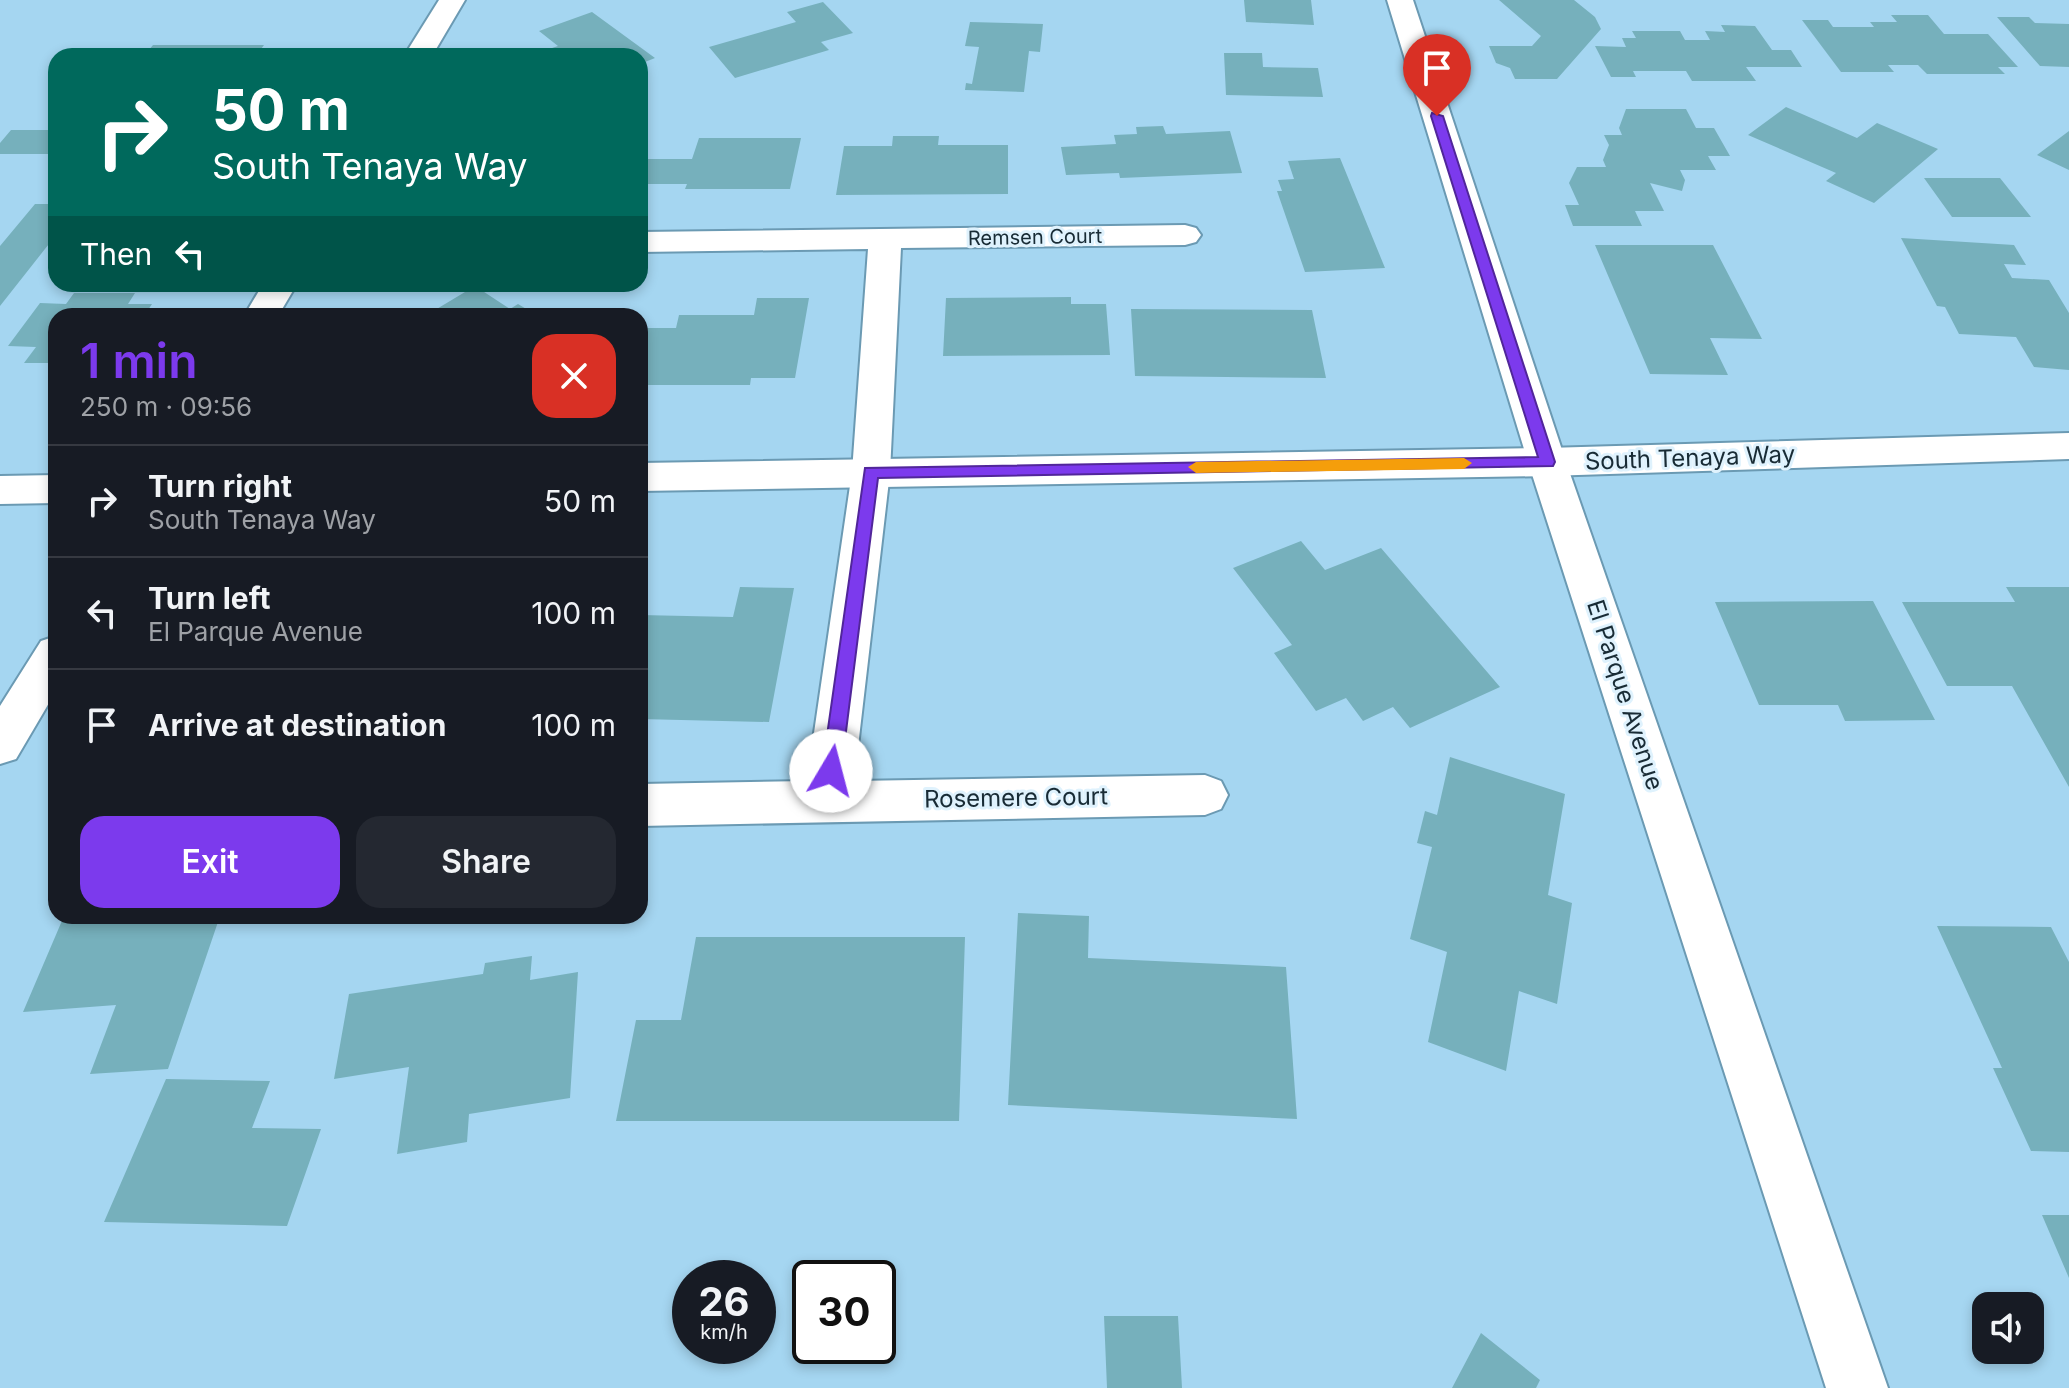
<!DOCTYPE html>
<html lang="en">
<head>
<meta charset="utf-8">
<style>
	body { margin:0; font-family:Inter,sans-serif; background:#242831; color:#f1f3f6; height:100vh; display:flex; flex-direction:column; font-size:30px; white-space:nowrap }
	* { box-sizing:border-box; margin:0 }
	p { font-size:26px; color:#9ea1a6 }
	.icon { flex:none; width:44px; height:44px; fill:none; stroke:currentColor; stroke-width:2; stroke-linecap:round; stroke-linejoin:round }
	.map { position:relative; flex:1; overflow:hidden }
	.panel { position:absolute; left:48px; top:308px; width:600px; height:616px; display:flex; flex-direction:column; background:#171b24; border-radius:24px; box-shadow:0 4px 12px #0003 }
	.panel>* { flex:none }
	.top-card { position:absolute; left:48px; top:48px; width:600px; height:244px; border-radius:24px; box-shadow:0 4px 12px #0003; background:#00695c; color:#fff; overflow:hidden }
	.fabs { position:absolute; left:1972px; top:1292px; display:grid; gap:16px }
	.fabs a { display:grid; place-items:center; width:72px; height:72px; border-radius:16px; background:#171b24; box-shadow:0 4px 12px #0003; font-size:40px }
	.speed { position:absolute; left:672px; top:1260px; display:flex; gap:16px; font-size:40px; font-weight:700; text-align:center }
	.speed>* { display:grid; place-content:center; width:104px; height:104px; border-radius:50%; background:#171b24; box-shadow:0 4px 12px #0003; line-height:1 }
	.speed small { font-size:20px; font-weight:400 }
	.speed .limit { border:4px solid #111; border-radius:12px; background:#fff; color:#111 }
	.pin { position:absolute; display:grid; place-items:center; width:68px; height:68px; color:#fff; margin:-82px -34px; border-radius:50% 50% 50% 0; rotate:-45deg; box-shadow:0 0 8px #0007 }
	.pin .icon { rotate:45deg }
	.me { position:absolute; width:88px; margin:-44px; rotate:8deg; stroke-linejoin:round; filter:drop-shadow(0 0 6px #0008) }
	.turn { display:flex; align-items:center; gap:28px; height:168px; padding:0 32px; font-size:36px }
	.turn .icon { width:104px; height:104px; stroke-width:2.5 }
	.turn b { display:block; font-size:56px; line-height:68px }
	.then { display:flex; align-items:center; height:76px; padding:0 32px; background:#0003; gap:16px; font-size:30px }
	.round { display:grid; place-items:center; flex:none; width:84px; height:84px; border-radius:24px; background:#242831 }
	.headline { display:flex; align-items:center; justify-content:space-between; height:136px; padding:0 32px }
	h1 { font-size:48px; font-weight:600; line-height:60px; color:#7c3aed }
	.button { display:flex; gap:16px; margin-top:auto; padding:16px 32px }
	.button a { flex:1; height:92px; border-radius:24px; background:#7c3aed; color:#fff; font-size:32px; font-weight:600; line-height:92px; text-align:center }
	.button a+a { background:#242831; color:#f1f3f6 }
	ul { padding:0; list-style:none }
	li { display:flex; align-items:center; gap:24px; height:112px; padding:0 32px; border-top:2px solid #363941 }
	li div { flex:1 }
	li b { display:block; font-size:30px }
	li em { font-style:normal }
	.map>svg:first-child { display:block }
</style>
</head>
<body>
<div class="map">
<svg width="2069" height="1388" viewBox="0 0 2069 1388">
	<rect width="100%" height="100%" fill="#a5d6f1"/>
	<path fill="#76b0bc" d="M1244 0H1311L1314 25 1246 22Z
		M1499 0H1574L1595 17 1601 29 1557 79H1515L1510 68 1496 63 1489 46H1532L1541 36Z
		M823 2 853 33 821 42 829 50 735 78 709 47 796 22 787 12Z
		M592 12 655 58 640 64V56H558L549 49 558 46 539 31Z
		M1891 15H1928L1944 34H1988L2018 67H1998L2005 74H1927L1918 65H1888L1894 72H1841L1802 20H1828L1833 27H1874L1870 22H1897Z
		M1997 17H2029L2035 23 2069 24V67L2040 66Z
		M970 22 1043 24 1040 52 1029 51 1024 92 965 90 966 83 972 84 979 47 965 46Z
		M1721 25 1755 26 1772 50H1791L1802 67H1746L1756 81H1692L1686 71H1633L1636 77H1611L1595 46 1626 47 1622 38H1636L1632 31H1680L1685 40H1710L1705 31 1725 32Z
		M153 45H264L256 56H144Z
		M1224 53H1262L1263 67 1318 68 1323 97 1226 95Z
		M1786 107 1857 138 1877 123 1938 149 1874 203 1826 181 1836 173 1748 135Z
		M1626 109H1686L1696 128H1714L1730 156H1708L1716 170H1680L1685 180 1682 191 1650 183 1664 211H1635L1642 226H1573L1565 205H1579L1569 183 1577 167H1606L1603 160 1609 145 1604 135H1622L1619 128Z
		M1163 126 1166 134 1230 131 1242 173 1120 178 1119 173 1066 175 1061 147 1116 144 1114 135 1137 134 1136 127Z
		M11 130H56V154H0V143Z
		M2069 131V170L2037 155Z
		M893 136H939L938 145H1008V194L836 195 844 146H892Z
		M699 138H801L790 189H685L687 184H640V159H692Z
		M1340 158 1385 268 1305 272 1277 191H1282L1278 180 1294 179 1288 161Z
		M1924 178H2000L2031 217H1952Z
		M35 204H56V235L0 306V246Z
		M1901 238 2014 245 2026 265 2004 264 2012 278 2049 280 2069 313V370L2034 367 2016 337 1959 334 1945 307 1937 306Z
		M1595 245H1713L1762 339 1710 338 1728 375 1650 374Z
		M475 286 510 309 518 304 538 316H425Z
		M74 293H135L128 304H152L144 316H56V363H24L36 347 8 346 40 303 66 304Z
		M1071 297V304H1106L1110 355 943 356 946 298Z
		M757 298H809L795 378H751L750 385H640V328H676L679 315H754Z
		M1131 309 1312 310 1326 378 1135 376Z
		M1301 541 1325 570 1381 548 1500 687 1410 728 1393 707 1363 721 1346 698 1316 711 1274 653 1292 645 1233 568Z
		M740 587 794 588 769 722 640 719V615L733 617Z
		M2006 587H2069V787L2012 686H1947L1902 602H2015Z
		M1873 601 1935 720 1845 721 1838 705H1759L1715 602Z
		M1450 757 1565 794 1548 895 1572 903 1557 1004 1519 991 1506 1071 1428 1042 1447 952 1410 939 1432 847 1417 843 1425 811 1437 815Z
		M1018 913 1089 916 1088 958 1286 967 1297 1119 1008 1105Z
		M64 916H220L168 1069 90 1074 116 1005 23 1012Z
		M1937 926 2051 927 2069 962V1152L2031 1151 1993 1068H2002Z
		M696 937H965L959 1121H616L636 1020H681Z
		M532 956 530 980 578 972 570 1098 469 1114 467 1142 397 1154 409 1067 334 1079 349 994 483 974 485 963Z
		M166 1079 270 1081 252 1128 321 1129 287 1226 104 1222Z
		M2042 1215H2069V1278Z
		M1104 1316H1178L1182 1388H1107Z
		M1481 1333 1540 1380 1536 1388H1452Z"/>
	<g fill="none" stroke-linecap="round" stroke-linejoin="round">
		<g stroke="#6b9ab3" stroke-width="4">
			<path id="minor" d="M1387 0H1413L1566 462 1888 1388H1826L1528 462Z
				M1185 225 1196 228 1201 235 1196 242 1185 245 901 248 890 472 854 781 1205 775 1221 781 1228 795 1221 809 1205 815 640 826V784L807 781 852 472 868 249 640 252V232Z"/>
		</g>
		<g stroke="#6b9ab3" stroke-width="4">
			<path id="tertiary" d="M2069 433V459L1547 476 640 491V463L1547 448Z
				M56 475V503L0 504V476Z"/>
		</g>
		<g stroke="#6b9ab3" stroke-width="4">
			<path id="secondary" d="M439 0H465L432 56H404Z
				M263 284H297L278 316H244Z
				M56 636V691L16 759 0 764V706L41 641Z"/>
		</g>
		<use href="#minor" fill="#fff" fill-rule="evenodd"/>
		<use href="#tertiary" fill="#fff" fill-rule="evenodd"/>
		<use href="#secondary" fill="#fff" fill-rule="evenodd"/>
	</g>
	<path fill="#7c3aed" stroke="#51269a" stroke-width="2" d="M1432 113 1443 116 1555 462 1553 466 878 478 841 771 838 777 831 780 825 777 822 771 865 468 1538 457 1431 116Z"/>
	<path fill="#f59e0b" d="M1464 458 1472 463 1464 469 1196 473 1188 467 1196 462Z"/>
	<g text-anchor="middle" stroke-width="6" stroke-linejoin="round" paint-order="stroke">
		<g font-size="20" fill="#182b35" stroke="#dff2fd">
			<text transform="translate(1035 237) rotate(-1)" y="7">Remsen Court</text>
		</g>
		<g font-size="24" fill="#182b35" stroke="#dff2fd">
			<text transform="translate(1690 458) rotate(-2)" y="8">South Tenaya Way</text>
			<text transform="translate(1625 695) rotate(72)" y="8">El Parque Avenue</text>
			<text transform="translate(1016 798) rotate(-1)" y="8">Rosemere Court</text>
		</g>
	</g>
</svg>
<div class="fabs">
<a><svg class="icon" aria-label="sound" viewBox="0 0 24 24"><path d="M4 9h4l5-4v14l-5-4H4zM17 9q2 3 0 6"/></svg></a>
</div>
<div class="speed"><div>26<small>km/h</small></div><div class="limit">30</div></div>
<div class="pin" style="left:1437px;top:116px;background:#d93025"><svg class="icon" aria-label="arrive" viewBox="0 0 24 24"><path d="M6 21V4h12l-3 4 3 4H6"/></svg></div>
<svg class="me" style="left:831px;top:771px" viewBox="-20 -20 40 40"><circle r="19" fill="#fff"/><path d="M0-13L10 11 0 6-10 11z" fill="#7c3aed"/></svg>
<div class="top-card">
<div class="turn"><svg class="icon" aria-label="right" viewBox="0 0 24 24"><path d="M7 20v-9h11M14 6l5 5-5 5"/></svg><div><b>50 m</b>South Tenaya Way</div></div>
<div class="then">Then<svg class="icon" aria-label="left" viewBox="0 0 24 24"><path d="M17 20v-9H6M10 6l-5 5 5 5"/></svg></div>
</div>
<section class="panel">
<div class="headline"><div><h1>1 min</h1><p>250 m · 09:56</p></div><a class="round" style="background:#d93025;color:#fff"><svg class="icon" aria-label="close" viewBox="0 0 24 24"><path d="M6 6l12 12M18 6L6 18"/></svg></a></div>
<ul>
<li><svg class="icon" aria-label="right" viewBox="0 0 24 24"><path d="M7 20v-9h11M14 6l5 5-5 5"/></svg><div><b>Turn right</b><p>South Tenaya Way</p></div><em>50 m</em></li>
<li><svg class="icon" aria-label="left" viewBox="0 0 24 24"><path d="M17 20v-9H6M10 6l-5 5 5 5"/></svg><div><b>Turn left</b><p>El Parque Avenue</p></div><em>100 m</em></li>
<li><svg class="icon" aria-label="arrive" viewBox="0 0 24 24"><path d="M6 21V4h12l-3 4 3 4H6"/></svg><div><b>Arrive at destination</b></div><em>100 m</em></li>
</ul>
<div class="button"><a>Exit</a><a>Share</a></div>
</section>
</div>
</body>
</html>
